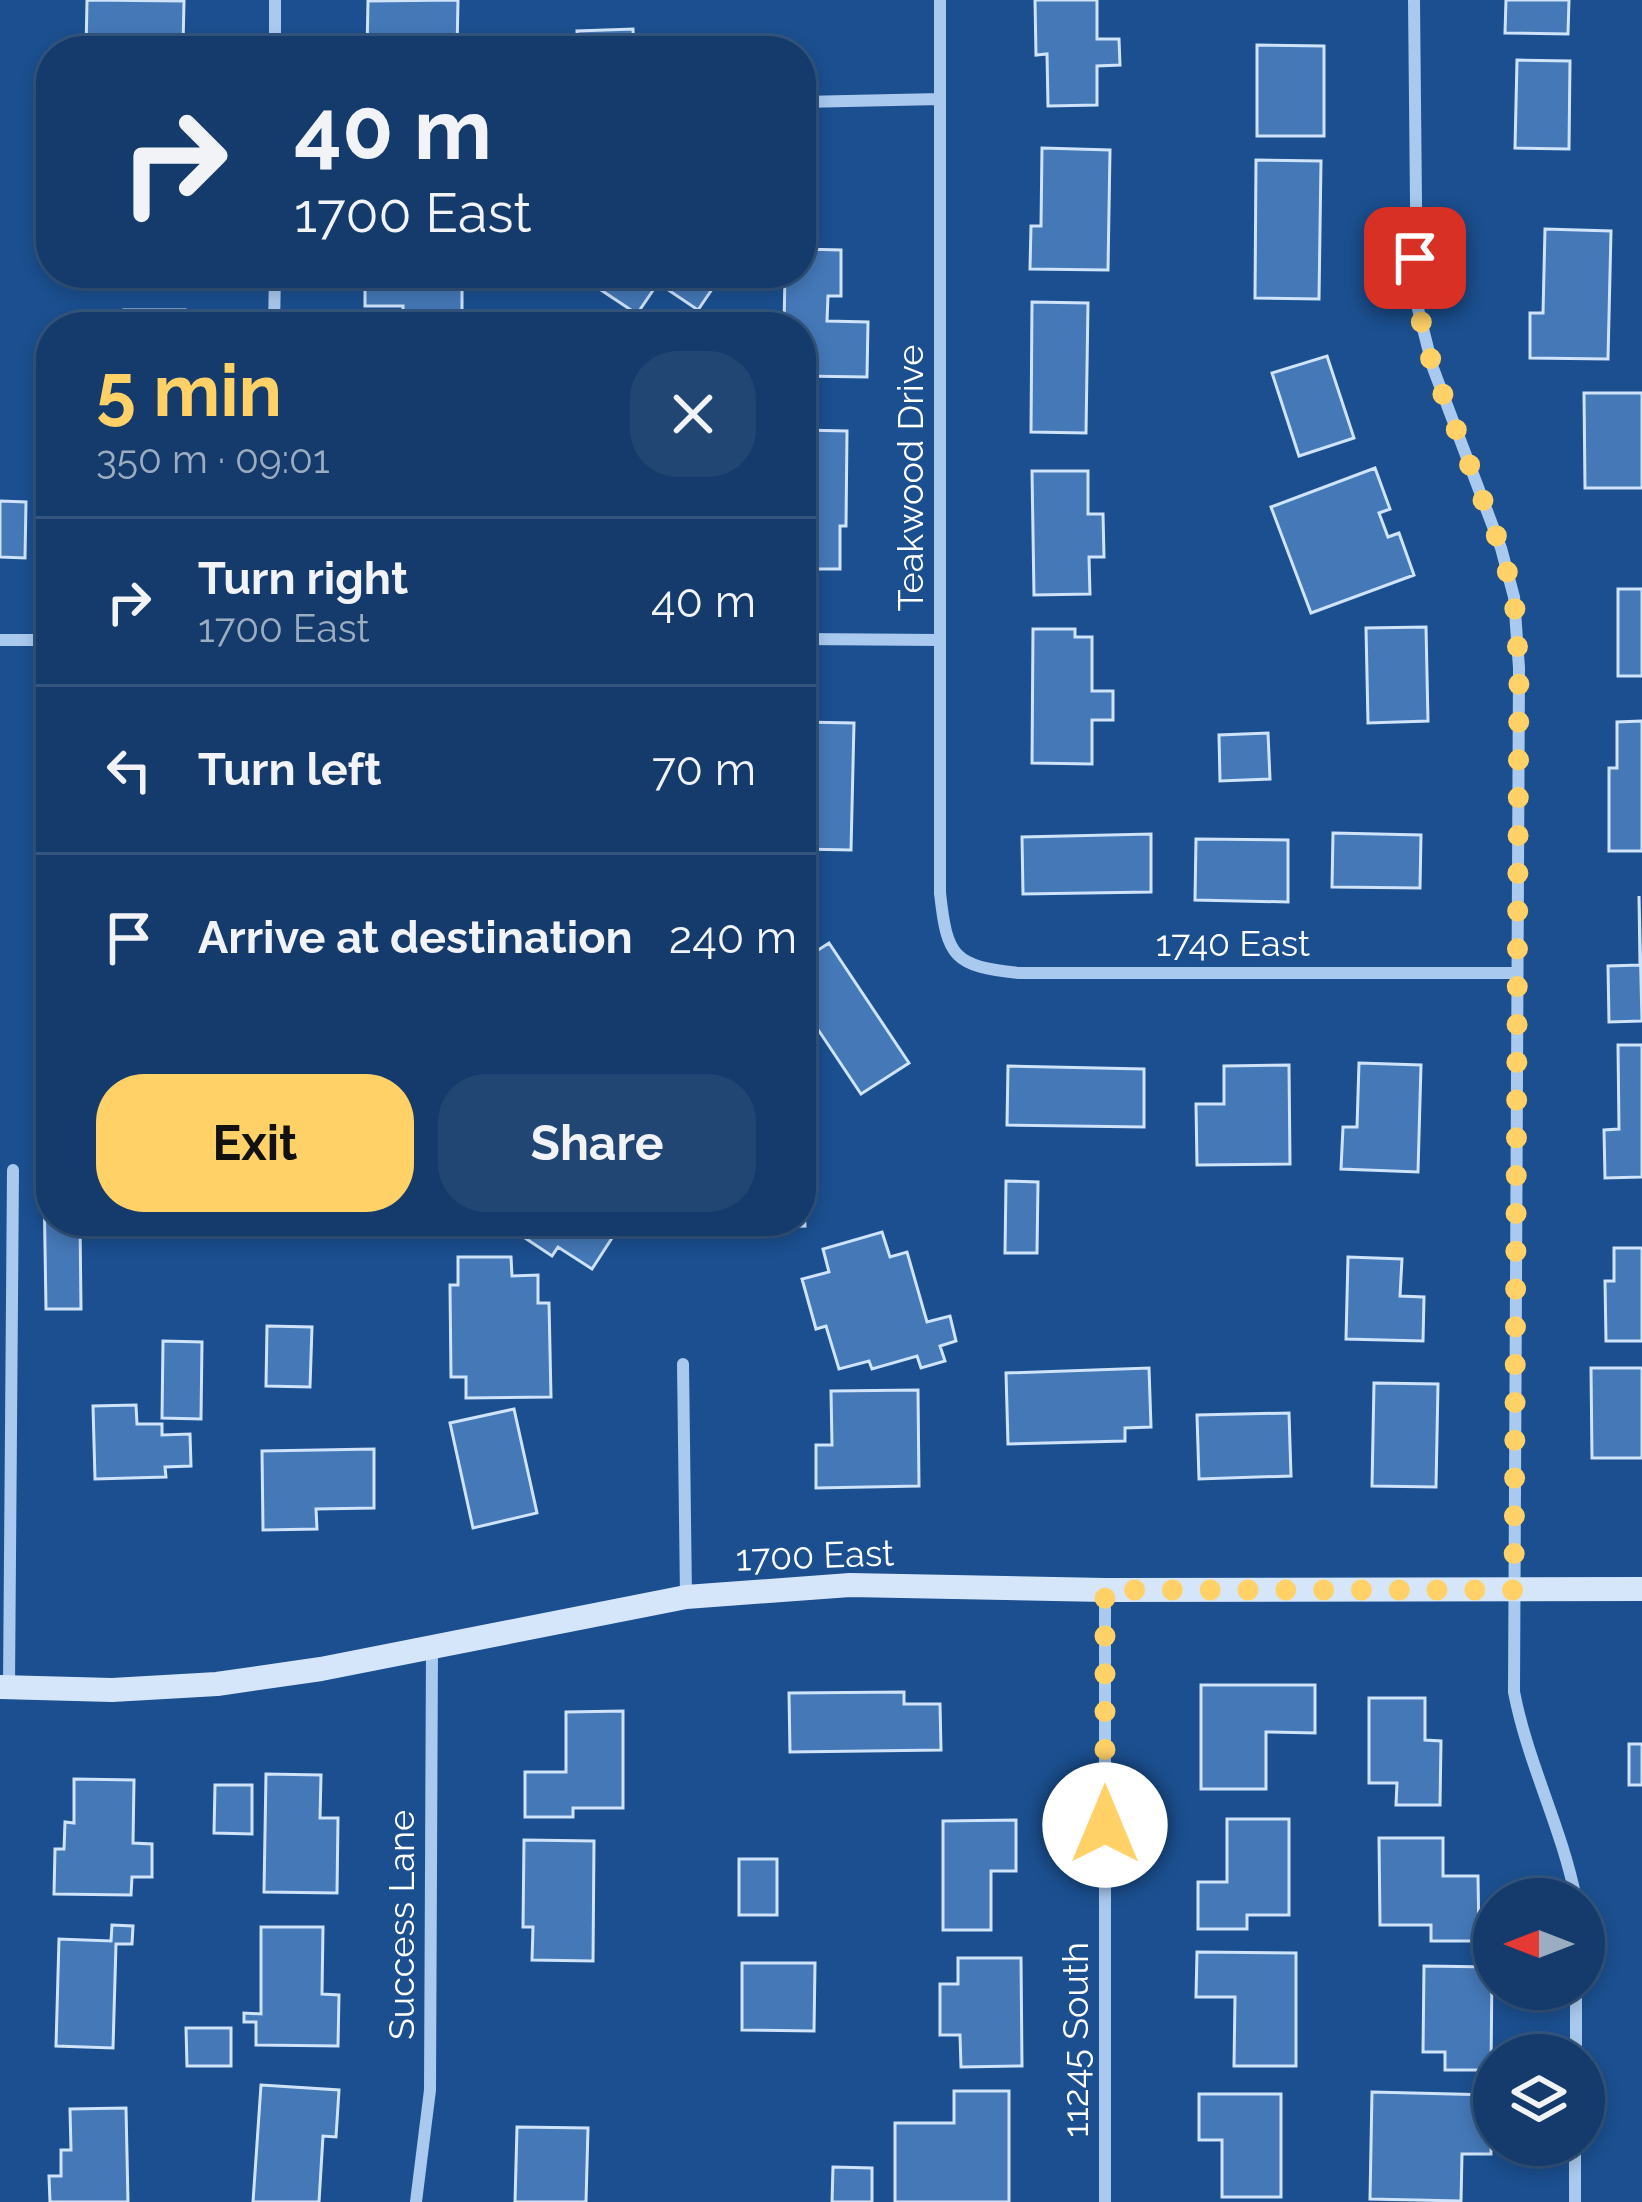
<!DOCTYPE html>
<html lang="en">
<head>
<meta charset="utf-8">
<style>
	body { margin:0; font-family:Raleway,sans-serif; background:#214673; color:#f1f3f6; height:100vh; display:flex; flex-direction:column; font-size:45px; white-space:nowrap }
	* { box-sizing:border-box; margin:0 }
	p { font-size:39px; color:#9dadc1 }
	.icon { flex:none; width:66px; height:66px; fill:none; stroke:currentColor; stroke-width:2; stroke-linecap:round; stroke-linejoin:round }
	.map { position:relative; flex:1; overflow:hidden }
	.panel { position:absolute; left:36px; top:312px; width:780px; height:924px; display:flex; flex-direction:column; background:#143b6b; border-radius:48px; box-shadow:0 6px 18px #0003,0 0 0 3px #33557e }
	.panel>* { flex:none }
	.guide { position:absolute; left:36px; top:36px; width:780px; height:252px; border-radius:48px; box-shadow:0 6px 18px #0003,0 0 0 3px #33557e; background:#143b6b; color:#f1f3f6; overflow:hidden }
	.needle { width:78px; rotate:270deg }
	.fabs { position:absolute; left:1473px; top:1878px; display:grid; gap:24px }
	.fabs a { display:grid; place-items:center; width:132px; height:132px; border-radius:50%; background:#143b6b; box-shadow:0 6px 18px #0003,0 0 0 3px #33557e; font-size:60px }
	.pin { position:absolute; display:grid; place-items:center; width:102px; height:102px; color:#fff; margin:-51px; border-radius:24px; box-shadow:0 6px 18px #0006 }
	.me { position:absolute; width:132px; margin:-66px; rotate:0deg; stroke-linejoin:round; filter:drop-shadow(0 0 9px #0008) }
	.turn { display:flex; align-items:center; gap:42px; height:252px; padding:0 60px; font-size:54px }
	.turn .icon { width:156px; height:156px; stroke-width:2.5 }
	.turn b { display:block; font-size:84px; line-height:102px }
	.round { display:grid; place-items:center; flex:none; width:126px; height:126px; border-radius:48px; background:#214673 }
	.summary { display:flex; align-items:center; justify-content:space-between; height:204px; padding:0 60px }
	h1 { font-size:72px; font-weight:700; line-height:90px; color:#ffd166 }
	.cta { display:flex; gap:24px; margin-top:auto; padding:24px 60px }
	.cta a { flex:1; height:138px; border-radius:48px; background:#ffd166; color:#111; font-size:48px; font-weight:700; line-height:138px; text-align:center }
	.cta a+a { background:#214673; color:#f1f3f6 }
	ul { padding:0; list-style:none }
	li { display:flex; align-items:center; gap:36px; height:168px; padding:0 60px; border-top:3px solid #33557e }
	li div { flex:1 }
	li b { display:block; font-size:45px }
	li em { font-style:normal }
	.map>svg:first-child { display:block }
</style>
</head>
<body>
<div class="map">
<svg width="1642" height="2202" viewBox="0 0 1642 2202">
	<rect width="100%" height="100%" fill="#1b4f8f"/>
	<path fill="#4478b7" stroke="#cfe3fa" stroke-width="3" d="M87 0 184 1 183 46 86 51Z
		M458 0 457 51H367L368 1Z
		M1035 0H1097V39H1119L1120 65 1097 66V105L1048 106 1047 54 1036 55Z
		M1506 0H1569L1568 34 1505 33Z
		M633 29 634 51H578L577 31Z
		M1257 45 1324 46V136H1257Z
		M1517 60 1570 61 1569 149 1515 148Z
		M1042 148 1110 150 1108 270 1030 269 1031 226H1041Z
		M1256 160 1321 161 1319 299 1255 298Z
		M1545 229 1611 231 1608 359 1530 358V313H1543Z
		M801 249 841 250V296H828L827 321 868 322 867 377 801 376V327H784L785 273H801Z
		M107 273H185V285H107Z
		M365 273H462V327H403V306H365Z
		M595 273H723L698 310 658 283 637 314 589 282Z
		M1032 302 1088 303 1086 433 1031 432Z
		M124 310H185L184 327H124Z
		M1327 356 1354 438 1299 456 1272 373Z
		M1584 393H1642V488H1585Z
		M801 430 847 431 846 526H840V569H801Z
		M1375 468 1390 509 1379 513 1388 537 1399 533 1414 575 1311 613 1271 507Z
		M1032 471H1088V514H1103L1104 557H1089L1090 594 1034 595Z
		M0 501 26 502 25 558 0 557Z
		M1618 589H1642V676H1618Z
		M1426 627 1428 721 1368 723 1366 628Z
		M1033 629H1075V637H1092V691H1113V720H1092V764L1032 763Z
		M1642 721V851H1609V768H1617V722Z
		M801 722 854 723 851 850 801 849Z
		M1268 733 1270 779 1220 781 1219 735Z
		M1333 833 1421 835 1420 888 1332 887Z
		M1151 834V892L1023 894 1022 837Z
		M1196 839 1288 840V902L1195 900Z
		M1639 896 1642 1021 1609 1022 1608 966 1640 965Z
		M829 943 909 1063 861 1094 819 1031 801 1043V961Z
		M1618 1045H1642V1177L1605 1178 1604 1130 1619 1129Z
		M1359 1063 1421 1065 1418 1172 1341 1169 1343 1127H1357Z
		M1289 1065 1290 1164 1197 1165 1196 1104H1224V1066Z
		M1008 1066 1144 1069V1127L1007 1125Z
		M801 1160 805 1226 708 1229V1221H801Z
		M1006 1181 1038 1182 1037 1253H1005Z
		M44 1184H51V1221H80L81 1309H46Z
		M515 1221H623L592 1269 558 1247 552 1256 510 1228Z
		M882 1232 890 1257 907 1252 927 1322 950 1316 956 1341 940 1346 945 1361 921 1368 917 1356 872 1369 869 1361 839 1369 826 1326 816 1329 802 1279 829 1272 823 1249Z
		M1614 1248H1642V1341H1606L1605 1281H1614Z
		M458 1257H511L512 1276 538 1275V1303H549L551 1397 466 1398V1377H451L450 1285H458Z
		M1348 1257 1402 1259 1400 1296 1424 1297 1423 1341 1346 1339Z
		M267 1326 312 1327 310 1387 266 1386Z
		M163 1341 202 1342 201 1419 162 1418Z
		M1149 1368 1151 1427 1125 1428V1441L1008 1444 1006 1373Z
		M1591 1368H1642V1458H1592Z
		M1374 1383 1438 1384 1436 1487 1372 1486Z
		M918 1390 919 1486 816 1488V1445H832L831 1391Z
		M136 1405 137 1424H162V1435L190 1434 191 1466 165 1467 166 1477 95 1479 93 1406Z
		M514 1409 537 1513 473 1528 450 1423Z
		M1289 1413 1291 1476 1199 1479 1197 1415Z
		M374 1449V1508L316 1509 317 1529 263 1530 262 1451Z
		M1201 1685H1315V1733L1266 1732V1789H1201Z
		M904 1692V1704H940L941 1750 790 1752 789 1693Z
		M1369 1698H1425V1740L1441 1741 1440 1805H1396L1397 1783H1369Z
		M623 1711V1808H573V1817H525V1772H566V1712Z
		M1629 1744H1642V1785H1629Z
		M266 1774 321 1775 320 1818H338L337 1893 264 1892Z
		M74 1779 134 1780 133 1843 152 1844V1877H132L131 1895 54 1894 55 1849H64L65 1822 74 1823Z
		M215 1785H252V1834L214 1833Z
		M1227 1819H1289V1915H1247V1929H1198V1882H1227Z
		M1016 1820V1871H991V1930H943V1821Z
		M1379 1838H1443V1876H1478L1479 1941H1431V1925H1380Z
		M524 1840 594 1841 593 1961 532 1960 533 1927H523Z
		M739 1859H777V1915H739Z
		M112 1925 133 1926 132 1944H116L113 2048 56 2046 59 1939 111 1941Z
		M261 1927H323L322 1994 339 1995 338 2046 256 2045V2022H244V2013L261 2014Z
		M1197 1952 1296 1953V2066H1234L1235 1997H1196Z
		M958 1958H1021L1022 2066 961 2067 960 2035H940V1984H958Z
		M742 1963H815L814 2031 742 2030Z
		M1424 1966 1492 1967 1491 2070H1445V2052H1423Z
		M186 2028H231V2066H187Z
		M261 2085 339 2090 336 2137 323 2136 319 2202H253Z
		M954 2091H1009V2202H895V2123H954Z
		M1372 2092 1492 2095 1491 2154H1462L1461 2201 1370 2199Z
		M1199 2094H1281V2197H1222V2140H1199Z
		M126 2108 128 2202H50L49 2176H61V2150H71L70 2109Z
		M517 2127 588 2128 586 2202H515Z
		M833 2167 872 2168V2202H832Z"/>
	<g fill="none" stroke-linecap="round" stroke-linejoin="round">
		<path stroke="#a9c9ee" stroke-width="12" d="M940 0V893C947 958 954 966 1019 973H1517
			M1414 0 1417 305 1433 368 1501 548 1514 597 1519 668 1514 1692C1528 1764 1562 1828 1576 1899
			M275 51V0
			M801 102 940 99
			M274 327 275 273
			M801 639 940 640
			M0 640H51
			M683 1364 686 1596
			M1105 1590V2202
			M9 1686 13 1170
			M1576 2055V1989
			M416 2202 430 2090 432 1646
			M1575 2202V2145"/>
		<path stroke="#d6e6fa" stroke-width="24" d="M0 1687 112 1690 217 1684 321 1669 686 1597 850 1585 1105 1590 1642 1589"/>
	</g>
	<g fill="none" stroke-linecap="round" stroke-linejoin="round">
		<path stroke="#ffd166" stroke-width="21" stroke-dasharray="0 37.8" d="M1105 1825V1590H1514L1519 668 1514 597 1501 548 1433 368 1417 305 1415 258"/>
	</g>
	<g text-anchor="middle" stroke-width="9" stroke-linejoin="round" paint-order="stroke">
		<g font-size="36" fill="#fff" stroke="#1b4f8f">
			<text transform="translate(910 478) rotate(-90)" y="13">Teakwood Drive</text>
			<text x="1233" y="956">1740 East</text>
			<text transform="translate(815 1555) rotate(-2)" y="13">1700 East</text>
			<text transform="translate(401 1925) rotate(-90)" y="13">Success Lane</text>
			<text transform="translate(1075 2040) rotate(-90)" y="13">11245 South</text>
		</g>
	</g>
</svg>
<div class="fabs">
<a><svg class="needle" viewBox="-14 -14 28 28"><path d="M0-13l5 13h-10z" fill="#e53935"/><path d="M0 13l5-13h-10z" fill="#9dadc1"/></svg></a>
<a><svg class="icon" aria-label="layers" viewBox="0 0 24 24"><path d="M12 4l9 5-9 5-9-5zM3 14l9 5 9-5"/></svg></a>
</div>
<div class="pin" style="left:1415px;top:258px;background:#d93025"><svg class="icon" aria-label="arrive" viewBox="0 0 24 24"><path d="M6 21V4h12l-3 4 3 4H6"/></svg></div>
<svg class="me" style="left:1105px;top:1825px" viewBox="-20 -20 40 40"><circle r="19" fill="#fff"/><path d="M0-13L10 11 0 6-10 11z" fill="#ffd166"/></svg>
<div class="guide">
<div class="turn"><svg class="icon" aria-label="right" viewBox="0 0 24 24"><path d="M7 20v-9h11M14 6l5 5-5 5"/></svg><div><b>40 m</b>1700 East</div></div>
</div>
<section class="panel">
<div class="summary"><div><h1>5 min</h1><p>350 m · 09:01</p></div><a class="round"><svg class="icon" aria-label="close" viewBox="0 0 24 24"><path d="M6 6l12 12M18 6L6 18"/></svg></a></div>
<ul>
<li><svg class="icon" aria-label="right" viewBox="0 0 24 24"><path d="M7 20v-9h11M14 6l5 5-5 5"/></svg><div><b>Turn right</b><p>1700 East</p></div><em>40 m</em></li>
<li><svg class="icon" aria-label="left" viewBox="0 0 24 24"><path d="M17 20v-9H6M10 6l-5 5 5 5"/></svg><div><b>Turn left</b></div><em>70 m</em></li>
<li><svg class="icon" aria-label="arrive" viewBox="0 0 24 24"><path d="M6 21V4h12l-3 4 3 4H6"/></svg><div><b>Arrive at destination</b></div><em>240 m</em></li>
</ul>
<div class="cta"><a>Exit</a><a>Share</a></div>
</section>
</div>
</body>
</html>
